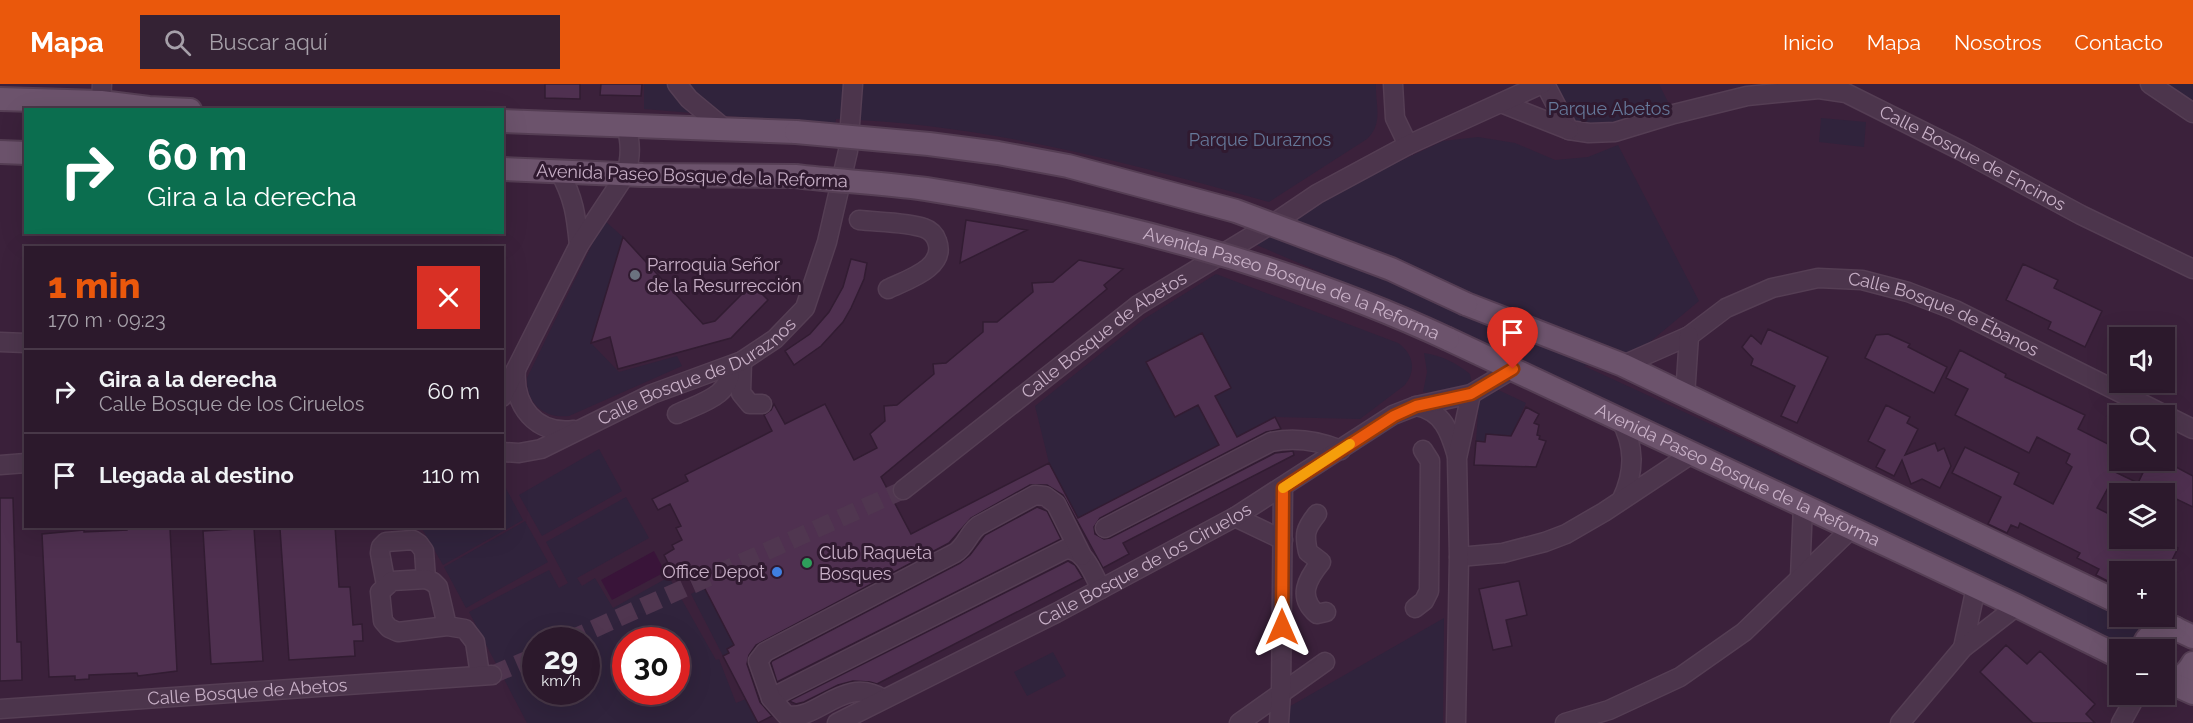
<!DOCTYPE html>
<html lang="es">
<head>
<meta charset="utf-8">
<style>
	body { margin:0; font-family:Raleway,sans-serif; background:#342234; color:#f1f3f6; height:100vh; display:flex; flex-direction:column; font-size:22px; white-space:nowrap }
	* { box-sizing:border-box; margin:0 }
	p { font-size:20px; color:#a6a0a9 }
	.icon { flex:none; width:33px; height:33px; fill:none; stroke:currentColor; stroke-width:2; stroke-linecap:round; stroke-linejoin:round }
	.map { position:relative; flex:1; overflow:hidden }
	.sheet { position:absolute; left:24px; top:162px; width:480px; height:282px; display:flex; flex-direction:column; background:#2c192c; border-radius:0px; box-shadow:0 6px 24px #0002,0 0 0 2px #483848 }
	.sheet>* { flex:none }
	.banner { position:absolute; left:24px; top:24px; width:480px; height:126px; border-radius:0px; box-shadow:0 6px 24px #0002,0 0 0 2px #483848; background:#0b6e4f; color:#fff; overflow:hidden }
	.fabs { position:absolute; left:2109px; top:243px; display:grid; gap:12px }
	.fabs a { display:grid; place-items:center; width:66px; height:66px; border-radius:0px; background:#2c192c; box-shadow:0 6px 24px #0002,0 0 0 2px #483848; font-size:30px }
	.speed { position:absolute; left:522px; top:543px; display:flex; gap:12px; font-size:30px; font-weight:700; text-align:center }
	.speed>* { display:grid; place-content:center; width:78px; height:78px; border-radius:50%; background:#2c192c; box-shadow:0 6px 24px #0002,0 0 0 2px #483848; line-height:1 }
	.speed small { font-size:15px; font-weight:400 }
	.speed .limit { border:9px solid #d22; background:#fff; color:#111 }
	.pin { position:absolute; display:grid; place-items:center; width:51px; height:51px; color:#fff; margin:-62px -26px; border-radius:50% 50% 50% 0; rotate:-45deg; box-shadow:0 0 6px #0007 }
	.pin .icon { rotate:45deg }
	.me { position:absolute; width:66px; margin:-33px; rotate:0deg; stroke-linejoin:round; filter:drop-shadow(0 0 4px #0008) }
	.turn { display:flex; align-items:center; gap:21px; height:126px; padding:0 24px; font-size:27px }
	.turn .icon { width:78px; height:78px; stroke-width:2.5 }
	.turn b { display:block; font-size:42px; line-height:51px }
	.round { display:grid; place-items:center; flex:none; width:63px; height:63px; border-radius:0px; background:#342234 }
	.headline { display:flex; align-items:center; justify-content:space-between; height:102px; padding:0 24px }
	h1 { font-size:36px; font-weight:800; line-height:45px; color:#ea580c }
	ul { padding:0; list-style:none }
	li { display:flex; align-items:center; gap:18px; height:84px; padding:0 24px; border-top:2px solid #483848 }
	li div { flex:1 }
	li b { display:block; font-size:22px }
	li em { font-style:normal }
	header { display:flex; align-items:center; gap:36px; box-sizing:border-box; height:84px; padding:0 30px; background:#ea580c; color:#fff }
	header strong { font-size:28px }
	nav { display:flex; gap:33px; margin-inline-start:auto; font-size:21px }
	.search { width:420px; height:54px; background:#342234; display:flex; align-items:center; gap:15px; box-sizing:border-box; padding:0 21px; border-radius:0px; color:#a6a0a9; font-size:22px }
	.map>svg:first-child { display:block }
</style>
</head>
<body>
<header>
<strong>Mapa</strong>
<div class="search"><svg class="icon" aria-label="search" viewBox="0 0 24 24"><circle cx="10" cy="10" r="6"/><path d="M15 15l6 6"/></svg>Buscar aquí</div>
<nav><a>Inicio</a><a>Mapa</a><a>Nosotros</a><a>Contacto</a></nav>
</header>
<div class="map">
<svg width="2193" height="639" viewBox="0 0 2193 639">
	<rect width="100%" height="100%" fill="#3b213b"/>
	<path fill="#30233c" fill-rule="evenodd" d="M644 0H1376C1375 20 1384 39 1367 55L1269 118C1126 78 985 40 836 35L835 41 644 25Z
		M1545 0H1659L1674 30 1569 46Z
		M2165 0H2193V19Z
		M1821 34 1866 38 1864 63 1819 58Z
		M1478 53 1515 59 1555 76 1588 73 1618 61 1699 217 1638 268 1613 277 1584 282 2119 528 2120 532 2130 533 2150 542 2132 565 1473 262 1420 231 1238 153 1443 57Z
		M604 136 623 153 591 259 619 288 677 272 682 282 569 332C544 335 526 319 527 294Z
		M1216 190 1398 259C1413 269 1417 286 1405 301L1360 335 1275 333 1078 434 1049 379 1035 322 1144 235Z
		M1424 269C1443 272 1456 279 1470 290L1472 300C1457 308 1440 311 1423 308L1427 288Z
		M1492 303 1526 319 1511 352 1486 350 1485 358 1476 357 1479 314Z
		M599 365 622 407 542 452 519 411Z
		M503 399 523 436 443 481 421 443 502 442Z
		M626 413 649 454 577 494 582 502 595 494 613 524 669 493 716 576 719 575 736 619 746 615 758 639H527L469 528 549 486 559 504 568 499 546 458ZM536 556H586V608H536ZM626 556H676V608H626Z
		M525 437 548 478 466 524 444 483Z
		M704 503 734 561 728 565 729 569 723 572 691 510Z
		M1444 534 1443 639H1287V624Z
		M1053 568 1066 592 1027 612 1014 588Z"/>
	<path fill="#391439" d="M654 467 665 488 612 516 601 496Z"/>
	<path fill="#4f3050" stroke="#321c32" stroke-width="1.5" d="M545 0H580V15L545 14Z
		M601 0H642L641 12 600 11Z
		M966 136 1027 146 960 179Z
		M623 153 703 240 715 237 752 200 768 216 731 254 618 285 610 253 591 259Z
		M851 175 867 179 864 195 851 224 843 238 821 262 794 281 785 267 810 250 829 228 843 203Z
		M1079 176 1123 185 1104 201 1107 205 881 393 911 450 1049 379 1078 434 1219 361 1198 321 1175 333 1146 278 1202 249 1231 304 1215 312 1237 353 1275 333 1281 345 1266 348 1100 434 1094 443 1095 450 1104 455 1110 454 1275 369 1293 367 1294 371 1123 459 1129 470 1103 484 1063 411 1047 401H1030L971 434 949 459 756 561 749 571 747 580 760 618 772 632 758 639 723 572 729 569 727 565 734 561 704 503 696 507 687 489 676 495 664 471 674 465 672 461 682 456 676 444 681 442 670 420 658 426 652 415 688 397 685 391 772 347 764 331 771 326 774 320 785 340 825 320 854 376 877 364 870 350 885 337 884 322 897 321 934 290 933 280 946 279 983 248V238H997L1033 208 1032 199 1053 198Z
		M2023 180 2058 196 2054 204 2102 227 2085 263 2048 245 2051 238 2006 216Z
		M1768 245 1828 273 1797 339 1781 332 1795 302 1751 281 1753 275 1742 263 1751 251 1761 260Z
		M1888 250 1910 260 1908 263 1947 283 1934 309 1865 274 1876 251Z
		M1960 266 2006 290 2005 293 2085 331 2078 345 2118 365 2111 379 2118 383 2115 388 2138 399 2149 376H2163L2193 392V423L2166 410H2125L2109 402 2097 424 2117 434 2116 437 2120 439V454H2172L2170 460 2178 464 2166 488H2120L2115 501 2096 491 2099 485 2077 474 2080 469 2020 439 2018 444 2011 441 2007 449 1988 440 2001 413 1952 389 1965 363 2019 389 2014 400 2053 420 2072 383 2066 379 2070 370 2037 353 2029 369 1955 331 1968 305 1946 294Z
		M1886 321 1910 333 1907 339 1918 345 1905 371 1935 359 1938 367 1944 364 1951 382 1940 404 1922 395 1911 400 1902 376 1894 392 1876 383 1885 366 1868 357Z
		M1526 323 1539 330 1534 339 1539 341 1537 351 1540 352 1539 355 1546 357 1536 383 1474 381 1476 357 1485 358 1486 350 1511 352Z
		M0 414H13L17 558H21L22 596 0 597Z
		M1037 423 1047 427 1061 455 777 598 771 579 772 577 960 479 970 471 985 451Z
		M127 442H145V445L170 444 177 587 138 592 137 589 89 591V595L75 596V592L49 593 42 450 84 446V448L127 446Z
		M335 442 339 503H350L353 541 362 540 363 557H354L355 572 289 576 280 445Z
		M254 444 263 577 211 580 203 447Z
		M1068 477 1075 481 1083 494 877 600 870 598 853 597 838 601 804 618 796 620 789 617Z
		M1519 497 1527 531 1506 536 1512 562 1493 566 1479 505Z
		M2006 561 2027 580 2040 567 2095 620 2086 630 2095 639H2033L1980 588Z"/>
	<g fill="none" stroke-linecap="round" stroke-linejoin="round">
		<path stroke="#503650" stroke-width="18" stroke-dasharray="18 9" stroke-linecap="butt" d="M569 556 903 406
			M492 591 536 572"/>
		<g stroke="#553e54" stroke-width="21">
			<g id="minor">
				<path d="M677 0 689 15 724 44"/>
				<path d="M1393 0 1395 34 1408 61"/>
				<path id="s1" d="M1545 0 1569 46 1589 49 1615 48 1674 30 1747 12 1819 5 1846 9 1962 67 2081 131 2193 185"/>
				<path d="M2150 0 2193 29"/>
				<path d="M101 18 102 0"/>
				<path d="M1501 19 1569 46"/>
				<path d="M559 87C574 114 576 131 579 161"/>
				<path d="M859 136C877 138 908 138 924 144 930 146 935 151 937 157 947 184 906 196 888 205"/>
				<path d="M0 258 26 259"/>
				<path d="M742 277 741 309 750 320H762"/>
				<path id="s2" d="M1623 281 1689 252 1726 224 1772 204 1818 194 1862 196 1908 208 1955 226 2193 345"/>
				<path d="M516 286C513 322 536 351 574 346"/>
				<path d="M1685 312 1689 252"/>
				<path d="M502 313 579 161 626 90C631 72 631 59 626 42"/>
				<path d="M1416 322C1443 327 1450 348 1457 372"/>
				<path d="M677 330C700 319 733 312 730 282"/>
				<path d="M1620 335C1635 362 1635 387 1622 415"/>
				<path id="s3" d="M502 368 519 369 541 365 652 310 742 277 775 255 805 224 827 158 848 67 853 0"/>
				<path d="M0 381 26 379"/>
				<path id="s4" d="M903 406 1138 221 1280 135 1317 110 1408 61 1542 0"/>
				<path d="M1317 430C1305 445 1304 450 1308 468L1321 478C1307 495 1297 513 1317 530L1326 528"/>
				<path d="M1235 433 1283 456"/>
				<path d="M1105 444 1271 358C1295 353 1319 357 1341 366"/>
				<path d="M1459 473 1503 469 1545 458 1566 450 1604 428 1693 369"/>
				<path d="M1800 494 1803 421"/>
				<path d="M386 501 380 469 381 463 386 458 413 456 419 460 424 467 426 495"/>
				<path d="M1415 524 1424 517 1429 507 1430 377 1423 366"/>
				<path d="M447 542 438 503 433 498 426 495 392 497 380 508 383 537 389 544 398 548 447 542 465 545 475 558 480 591"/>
				<path d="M1963 564 1976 503"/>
				<path d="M771 614 1066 465C1085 465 1093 490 1101 505"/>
				<path d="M883 615C844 590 816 639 786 631L771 614 758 577 765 568 955 469C966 462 968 450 978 442L1035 411 1045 412 1056 420 1082 472"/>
				<path id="s5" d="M0 625 492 591"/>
				<path id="s6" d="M837 639 1056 529 1235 433 1393 331 1416 322 1471 310 1513 285"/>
				<path d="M1239 639 1325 578"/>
				<path d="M1279 639 1281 608 1283 404"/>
				<path d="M1456 639 1459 473 1457 374 1471 310"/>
				<path d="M1565 639 1609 626 1680 593 1744 548 1851 445"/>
				<path d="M1900 639 1963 564 2017 522"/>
				<path d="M2121 639 2137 610"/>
			</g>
		</g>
		<g stroke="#553e54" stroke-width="26">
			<g id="major">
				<path d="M0 15 101 18 149 24 190 26"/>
				<path d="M502 37 796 48"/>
				<path d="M0 68 26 69"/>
				<path d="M502 85 643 91 795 92"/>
				<path d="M1466 220 1623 281 2120 519"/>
				<path id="s7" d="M1448 255 2017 522 2120 573"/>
				<path d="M2149 532 2193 553"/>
				<path d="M2142 566C2147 548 2159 544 2175 544"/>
				<path d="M2164 596C2179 596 2186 591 2193 579"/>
				<path d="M2164 596 2193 609"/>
			</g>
		</g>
		<use href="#minor" stroke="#4c354c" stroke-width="18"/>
		<use href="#major" stroke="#6c536c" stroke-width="22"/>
		<g stroke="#553e54" stroke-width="26" stroke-linecap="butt">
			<g id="major-bridge">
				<path d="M796 48 929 60 998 69 1068 82 1236 127 1391 185 1466 220"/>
				<path id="s8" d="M795 92C838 97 882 99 926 105 1101 132 1287 180 1448 255"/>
			</g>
		</g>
		<use href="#major-bridge" stroke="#6c536c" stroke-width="22"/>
	</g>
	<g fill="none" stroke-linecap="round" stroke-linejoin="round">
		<g stroke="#983908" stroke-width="15">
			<path id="route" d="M1282 543 1283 404 1394 332 1416 322 1471 310 1513 285"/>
		</g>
		<use href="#route" stroke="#ea580c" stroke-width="10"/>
		<path stroke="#f59e0b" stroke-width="10" d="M1283 404 1350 360"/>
	</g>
	<circle fill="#6b7280" stroke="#301a30" stroke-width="2" cx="635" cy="191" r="6"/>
	<circle fill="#2e9e5b" stroke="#301a30" stroke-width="2" cx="807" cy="479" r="6"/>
	<circle fill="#3f7fe0" stroke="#301a30" stroke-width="2" cx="777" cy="488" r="6"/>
	<g text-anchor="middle" stroke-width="6" stroke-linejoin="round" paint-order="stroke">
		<g font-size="18" fill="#66799a" stroke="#301a30">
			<text x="1609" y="31">Parque Abetos</text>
			<text x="1260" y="62">Parque Duraznos</text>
		</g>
		<g font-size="18" fill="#c8b0c7" stroke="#301a30">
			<text dy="6" stroke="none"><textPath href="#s1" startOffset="477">Calle Bosque de Encinos</textPath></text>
			<text transform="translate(692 92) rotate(2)" y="6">Avenida Paseo Bosque de la Reforma</text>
			<text dy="6" stroke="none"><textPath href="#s8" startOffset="510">Avenida Paseo Bosque de la Reforma</textPath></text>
			<text dy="6" stroke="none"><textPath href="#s2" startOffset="348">Calle Bosque de Ébanos</textPath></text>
			<text dy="6" stroke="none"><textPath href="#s4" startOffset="254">Calle Bosque de Abetos</textPath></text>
			<text dy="6" stroke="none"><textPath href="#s3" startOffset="214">Calle Bosque de Duraznos</textPath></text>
			<text dy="6" stroke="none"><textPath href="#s7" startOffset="320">Avenida Paseo Bosque de la Reforma</textPath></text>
			<text dy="6" stroke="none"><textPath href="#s6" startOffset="346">Calle Bosque de los Ciruelos</textPath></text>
			<text dy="6" stroke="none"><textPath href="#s5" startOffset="248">Calle Bosque de Abetos</textPath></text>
		</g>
		<g font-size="18" fill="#c8b0c7" stroke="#301a30" text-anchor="start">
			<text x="647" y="187">Parroquia Señor<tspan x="647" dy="21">de la Resurrección</tspan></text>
			<text x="819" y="475">Club Raqueta<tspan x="819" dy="21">Bosques</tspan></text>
			<text x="765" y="494" text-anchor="end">Office Depot</text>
		</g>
	</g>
</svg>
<div class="fabs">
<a><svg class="icon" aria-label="sound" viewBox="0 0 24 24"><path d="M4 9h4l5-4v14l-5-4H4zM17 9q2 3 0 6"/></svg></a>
<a><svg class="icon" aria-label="search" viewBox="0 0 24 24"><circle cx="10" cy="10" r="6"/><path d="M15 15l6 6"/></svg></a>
<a><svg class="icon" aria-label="layers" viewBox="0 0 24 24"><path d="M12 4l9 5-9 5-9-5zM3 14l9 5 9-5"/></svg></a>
<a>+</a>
<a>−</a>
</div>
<div class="speed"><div>29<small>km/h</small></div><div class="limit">30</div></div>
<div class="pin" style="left:1513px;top:285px;background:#d93025"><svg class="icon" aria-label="arrive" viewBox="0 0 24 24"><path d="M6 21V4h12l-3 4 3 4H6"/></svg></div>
<svg class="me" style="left:1282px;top:543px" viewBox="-20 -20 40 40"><path d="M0-17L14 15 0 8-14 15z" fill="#ea580c" stroke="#fff" stroke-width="4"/></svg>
<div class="banner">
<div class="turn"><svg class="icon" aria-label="right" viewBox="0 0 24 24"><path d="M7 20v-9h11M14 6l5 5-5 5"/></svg><div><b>60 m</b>Gira a la derecha</div></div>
</div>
<section class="sheet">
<div class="headline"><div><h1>1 min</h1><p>170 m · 09:23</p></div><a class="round" style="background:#d93025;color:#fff"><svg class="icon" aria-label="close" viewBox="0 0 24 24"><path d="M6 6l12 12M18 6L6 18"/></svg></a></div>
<ul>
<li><svg class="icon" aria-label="right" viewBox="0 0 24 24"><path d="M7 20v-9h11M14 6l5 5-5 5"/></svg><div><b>Gira a la derecha</b><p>Calle Bosque de los Ciruelos</p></div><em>60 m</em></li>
<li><svg class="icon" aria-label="arrive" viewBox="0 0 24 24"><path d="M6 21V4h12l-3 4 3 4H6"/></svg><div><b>Llegada al destino</b></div><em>110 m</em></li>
</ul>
</section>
</div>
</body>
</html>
